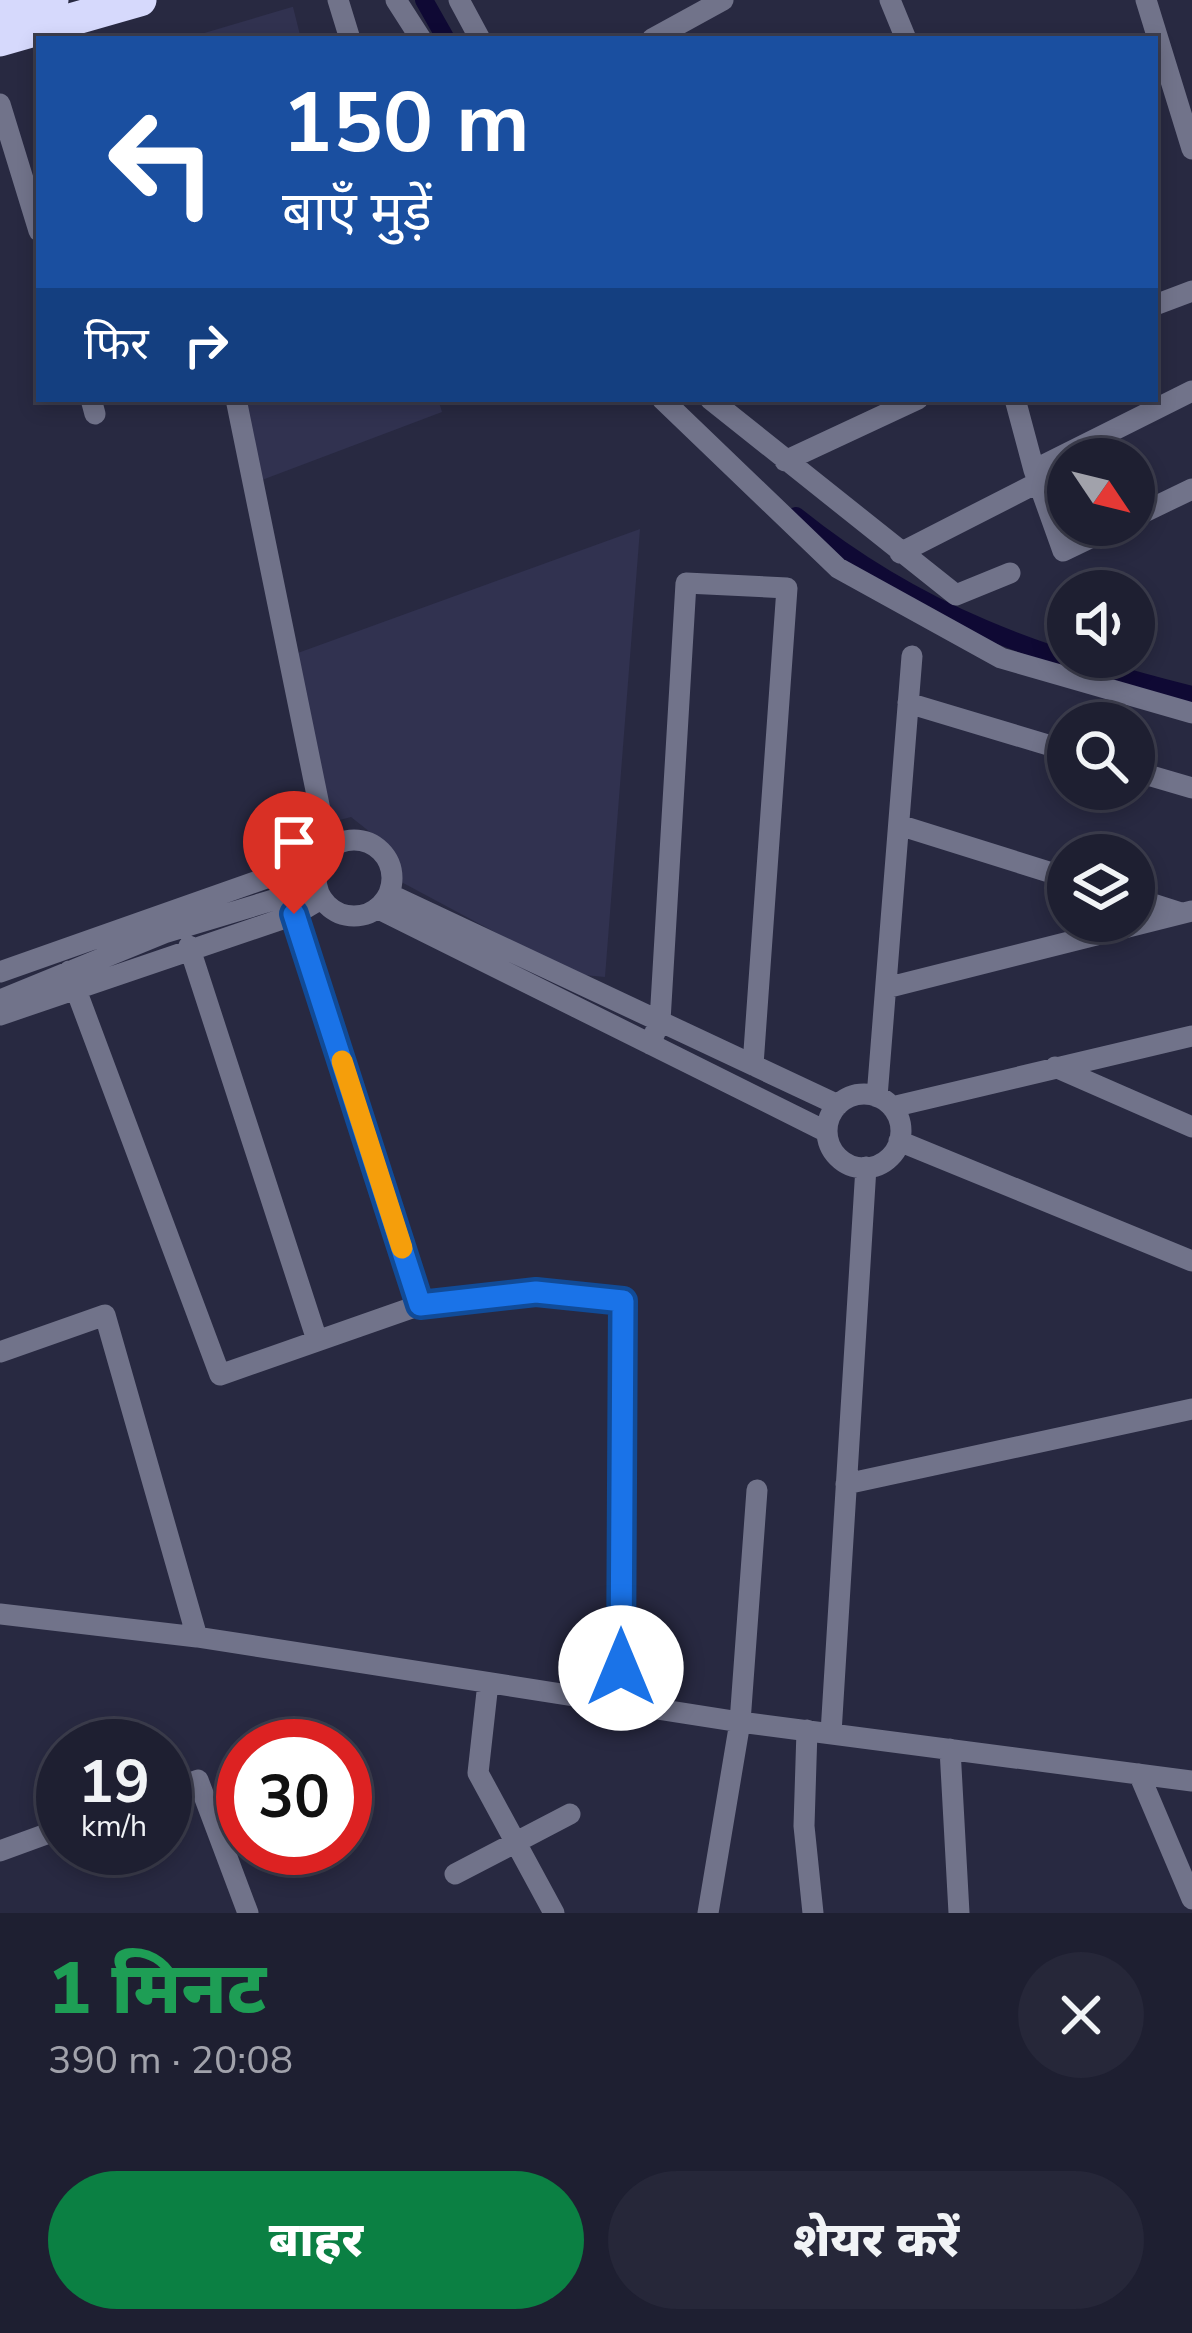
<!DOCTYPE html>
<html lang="hi">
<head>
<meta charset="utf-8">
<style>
	body { margin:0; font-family:"Nunito Sans","Noto Sans Devanagari",sans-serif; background:#262739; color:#f1f3f6; height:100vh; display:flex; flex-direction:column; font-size:45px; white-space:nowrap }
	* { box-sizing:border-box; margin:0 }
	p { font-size:39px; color:#a1a2ab }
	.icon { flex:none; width:66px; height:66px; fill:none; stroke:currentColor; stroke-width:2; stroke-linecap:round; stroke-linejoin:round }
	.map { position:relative; height:1913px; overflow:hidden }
	.panel { display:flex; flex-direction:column; background:#1e1f31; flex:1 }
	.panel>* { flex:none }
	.top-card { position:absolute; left:36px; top:36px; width:1122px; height:366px; border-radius:0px; box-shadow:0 6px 18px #0003,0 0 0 3px #3c3d4d; background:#1a4fa0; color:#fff; overflow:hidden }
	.needle { width:78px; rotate:125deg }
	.controls { position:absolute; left:1047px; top:438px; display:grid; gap:24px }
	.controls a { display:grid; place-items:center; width:108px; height:108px; border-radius:50%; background:#1e1f31; box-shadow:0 6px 18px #0003,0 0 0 3px #3c3d4d; font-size:60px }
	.speed { position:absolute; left:36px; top:1719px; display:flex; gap:24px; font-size:60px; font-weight:700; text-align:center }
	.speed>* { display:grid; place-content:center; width:156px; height:156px; border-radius:50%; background:#1e1f31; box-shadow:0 6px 18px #0003,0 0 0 3px #3c3d4d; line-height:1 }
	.speed small { font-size:30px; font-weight:400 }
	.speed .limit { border:18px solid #d22; background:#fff; color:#111 }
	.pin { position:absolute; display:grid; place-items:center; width:102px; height:102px; color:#fff; margin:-123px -51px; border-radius:50% 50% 50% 0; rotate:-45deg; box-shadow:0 0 12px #0007 }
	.pin .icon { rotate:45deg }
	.me { position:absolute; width:132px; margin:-66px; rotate:0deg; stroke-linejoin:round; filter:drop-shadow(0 0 9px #0008) }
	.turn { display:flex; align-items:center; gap:42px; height:252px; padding:0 48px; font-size:54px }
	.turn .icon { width:156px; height:156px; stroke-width:2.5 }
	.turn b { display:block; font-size:84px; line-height:102px }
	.then { display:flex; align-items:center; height:114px; padding:0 48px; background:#0003; gap:24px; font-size:45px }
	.round { display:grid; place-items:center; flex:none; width:126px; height:126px; border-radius:63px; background:#262739 }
	.headline { display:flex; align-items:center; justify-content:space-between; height:204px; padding:0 48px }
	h1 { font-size:72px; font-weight:800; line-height:90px; color:#1e9e55 }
	.button { display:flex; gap:24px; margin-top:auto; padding:24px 48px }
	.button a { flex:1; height:138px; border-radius:72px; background:#0b8043; color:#fff; font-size:48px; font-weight:800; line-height:138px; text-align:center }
	.button a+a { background:#262739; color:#f1f3f6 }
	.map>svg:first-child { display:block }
</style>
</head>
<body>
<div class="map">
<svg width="1192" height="1913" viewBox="0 0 1192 1913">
	<rect width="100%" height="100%" fill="#282941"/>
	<path fill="#313250" d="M293 7 301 39H184L292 7Z
		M236 399H438L442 412 254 483Z
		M640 529 605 977 573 974 392 877 375 836 351 817 321 825 284 658Z"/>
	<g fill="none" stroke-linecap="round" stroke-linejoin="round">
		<path stroke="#0f0934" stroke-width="18" d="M424 0 446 39
			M796 516C919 615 1040 657 1192 695"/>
		<path stroke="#71738a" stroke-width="21" d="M338 0 350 39
			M396 0 421 39
			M459 0 480 39
			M890 0 906 39
			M1146 0 1192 149
			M652 39 723 0
			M0 104 39 231
			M1155 305 1192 291
			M91 399 95 414
			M236 399 328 849
			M662 399 838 568 1001 658 1192 713
			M710 399 956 595 1010 573
			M1015 399 1034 470
			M785 461 918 399
			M1134 517 1192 489
			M1117 525 1063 551 1034 470 1192 391
			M900 553 1039 482
			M908 703 1068 751
			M1134 771 1192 788
			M899 825 1068 878
			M316 878a38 38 0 1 1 76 0a38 38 0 1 1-76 0Z
			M389 894 838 1105
			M1134 898 1181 913
			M377 908 827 1132
			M294 915 420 1305
			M189 946 317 1340
			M69 971 220 1375 420 1305 536 1292 623 1301 621 1704
			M0 972 320 859
			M886 988 1192 911
			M0 1000 164 933 316 887
			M0 1015 294 915 321 899
			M650 1044 660 1021 686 583 787 588 753 1065
			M1055 1067 1192 1127
			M827 1131a37 37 0 1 1 74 0a37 37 0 1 1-74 0Z
			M877 1097 912 656
			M892 1107 1192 1036
			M899 1141 1192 1261
			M0 1352 105 1315 197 1637
			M846 1484 1192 1409
			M0 1614 197 1637 740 1722 1192 1781
			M488 1683 478 1773 554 1913
			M807 1730 804 1826 813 1913
			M831 1733 866 1167
			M950 1749 959 1913
			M1139 1774 1192 1899
			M165 1792 198 1780 248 1913
			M0 1851 63 1828
			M455 1874 570 1814
			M708 1913 740 1722 757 1490"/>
		<path stroke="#d6d9fc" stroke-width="33" d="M0 16 52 0
			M0 40 140 0"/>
	</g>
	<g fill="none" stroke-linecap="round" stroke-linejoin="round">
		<g stroke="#114b97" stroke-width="30">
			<path id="route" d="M294 914 420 1305 536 1292 623 1301 621 1668"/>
		</g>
		<use href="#route" stroke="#1a73e8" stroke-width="21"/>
		<path stroke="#f59e0b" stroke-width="21" d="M342 1061 402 1248"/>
	</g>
</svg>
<div class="controls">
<a><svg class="needle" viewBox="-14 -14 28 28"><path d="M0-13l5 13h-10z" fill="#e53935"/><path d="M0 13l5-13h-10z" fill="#a1a2ab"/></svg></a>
<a><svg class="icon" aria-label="sound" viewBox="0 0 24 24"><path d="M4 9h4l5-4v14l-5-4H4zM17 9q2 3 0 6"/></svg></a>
<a><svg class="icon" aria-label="search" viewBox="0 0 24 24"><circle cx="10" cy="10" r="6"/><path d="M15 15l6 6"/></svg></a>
<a><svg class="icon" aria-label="layers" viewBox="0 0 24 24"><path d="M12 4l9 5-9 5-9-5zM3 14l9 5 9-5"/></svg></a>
</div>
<div class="speed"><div>19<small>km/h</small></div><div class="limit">30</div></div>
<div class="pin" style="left:294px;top:914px;background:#d93025"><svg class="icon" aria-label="arrive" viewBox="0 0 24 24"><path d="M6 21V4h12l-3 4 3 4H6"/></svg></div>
<svg class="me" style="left:621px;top:1668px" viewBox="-20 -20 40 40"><circle r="19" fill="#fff"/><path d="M0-13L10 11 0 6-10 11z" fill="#1a73e8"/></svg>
<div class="top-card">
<div class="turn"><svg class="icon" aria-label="left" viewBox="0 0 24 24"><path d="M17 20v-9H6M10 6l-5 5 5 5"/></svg><div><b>150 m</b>बाएँ मुड़ें</div></div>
<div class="then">फिर<svg class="icon" aria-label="right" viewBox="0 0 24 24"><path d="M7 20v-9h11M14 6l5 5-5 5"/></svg></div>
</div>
</div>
<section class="panel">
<div class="headline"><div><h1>1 मिनट</h1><p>390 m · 20:08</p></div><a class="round"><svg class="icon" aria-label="close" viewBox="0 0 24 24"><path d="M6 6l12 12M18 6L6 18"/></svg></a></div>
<div class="button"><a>बाहर</a><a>शेयर करें</a></div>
</section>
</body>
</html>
